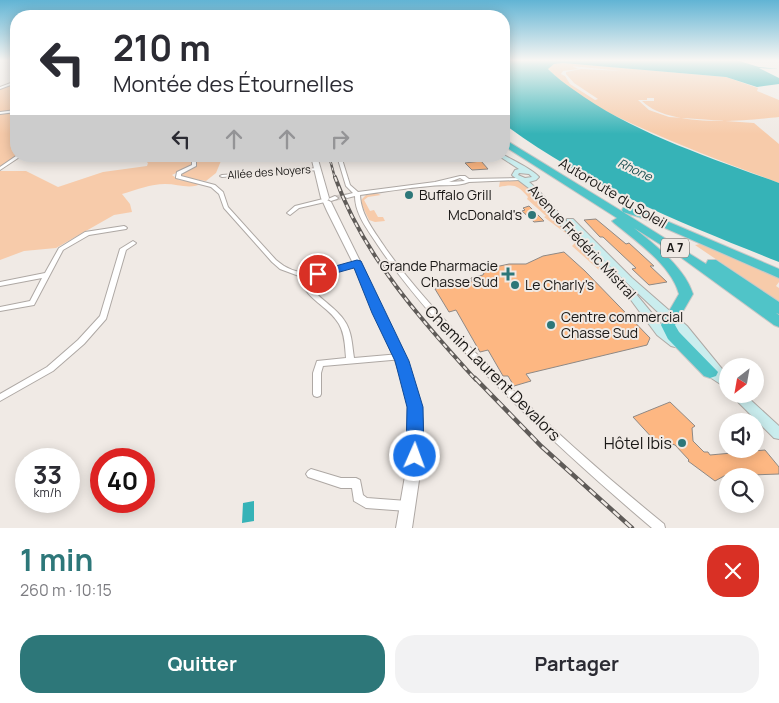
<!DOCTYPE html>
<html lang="fr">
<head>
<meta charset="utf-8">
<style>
	body { margin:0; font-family:Manrope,sans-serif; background:#f2f2f3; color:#2b2b33; height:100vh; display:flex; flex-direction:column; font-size:19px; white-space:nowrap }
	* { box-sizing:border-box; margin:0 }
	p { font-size:16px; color:#7c7c81 }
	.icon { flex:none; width:28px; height:28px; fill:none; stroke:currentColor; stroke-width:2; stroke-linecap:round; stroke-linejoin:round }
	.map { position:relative; height:528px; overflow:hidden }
	.sheet { display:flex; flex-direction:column; background:#fff; flex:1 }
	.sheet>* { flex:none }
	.hud { position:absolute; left:10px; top:10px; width:500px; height:152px; border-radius:20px; box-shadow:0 2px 12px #0003; background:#fff; color:#2b2b33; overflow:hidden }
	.needle { width:32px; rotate:211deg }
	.tools { position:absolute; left:719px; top:358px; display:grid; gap:10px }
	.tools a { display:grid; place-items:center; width:45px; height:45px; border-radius:50%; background:#fff; box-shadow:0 2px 12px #0003; font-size:25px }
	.speed { position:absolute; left:15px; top:448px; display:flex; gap:10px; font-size:25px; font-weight:700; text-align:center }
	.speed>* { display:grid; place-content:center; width:65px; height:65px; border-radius:50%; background:#fff; box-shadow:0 2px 12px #0003; line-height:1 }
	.speed small { font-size:12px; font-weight:400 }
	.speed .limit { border:8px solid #d22; background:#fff; color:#111 }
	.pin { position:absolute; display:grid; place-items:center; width:42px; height:42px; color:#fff; margin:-21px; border:2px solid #fff; border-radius:50%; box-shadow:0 1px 5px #0007 }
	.me { position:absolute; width:55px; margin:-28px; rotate:2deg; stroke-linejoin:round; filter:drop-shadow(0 0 4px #0008) }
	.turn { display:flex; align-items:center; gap:18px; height:105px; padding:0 20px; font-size:22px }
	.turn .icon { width:65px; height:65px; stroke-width:2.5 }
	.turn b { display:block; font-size:35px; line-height:42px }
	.lanes { display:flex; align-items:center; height:48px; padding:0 20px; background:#0003; justify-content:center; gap:25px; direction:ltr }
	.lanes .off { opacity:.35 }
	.round { display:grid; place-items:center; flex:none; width:52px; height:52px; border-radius:20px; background:#f2f2f3 }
	.summary { display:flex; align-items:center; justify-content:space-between; height:85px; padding:0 20px }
	h1 { font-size:30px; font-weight:700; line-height:38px; color:#2d7779 }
	.action { display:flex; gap:10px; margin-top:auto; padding:10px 20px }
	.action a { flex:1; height:58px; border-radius:20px; background:#2d7779; color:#fff; font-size:20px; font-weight:700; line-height:58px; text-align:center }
	.action a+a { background:#f2f2f3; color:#2b2b33 }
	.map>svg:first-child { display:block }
</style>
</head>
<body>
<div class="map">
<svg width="779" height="528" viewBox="0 0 779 528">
	<rect width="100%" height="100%" fill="#f0eae5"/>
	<path fill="#f7cbaa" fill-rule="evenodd" d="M563 63 726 77 758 88 757 91 779 100V117C743 121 669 128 642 101H654V98H647V100H638L649 110 669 117 754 123 779 144V183C731 165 684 147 637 126 606 112 571 95 548 68L554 64ZM572 66 622 71 581 69 566 72V74L574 83 598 99 595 100 570 84 565 76 561 74 563 71 578 69Z
		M16 83V110L0 113V88Z
		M16 112V156L0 167V114Z
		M140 156H190L192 164 190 166 172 175 179 180 203 183C190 190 179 184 165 184 151 184 136 190 122 194L130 204 132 212 114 215 56 248 24 251 0 260V171H26L58 187 103 172 147 166 148 163Z
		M196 156H223L216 173 206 181 180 177V174L196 165Z
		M512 179 520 181 528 186 602 267V269L599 270 572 246 576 242C566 232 555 226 544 217L546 216 527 199 528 197C517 185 515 184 499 187L500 181Z
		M376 193 381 195 368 197 364 200 370 211 374 210 378 217H383L385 221 375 222 369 220 360 201 366 195Z
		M700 244 779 277V282L776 286 779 288V302L695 245Z"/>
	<path fill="#36b3b7" d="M504 60H736L759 67 779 69 759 68 779 78V84L757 87 726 77 563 63 554 64 548 69C556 77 565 84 574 90 633 133 711 158 779 183V262C684 224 587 186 504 124Z
		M254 501V521L242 523 243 503Z"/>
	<path fill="#fdb782" stroke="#8f8985" d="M481 161 488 169 472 170 465 163Z
		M529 206 544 221 534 222 522 211 525 210 523 208Z
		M596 219 626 244 629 243 654 266H650L667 282 649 285 632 269 636 268 603 237H600L584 220Z
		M564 252 585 271 650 338 647 345 526 374 531 381 514 386 508 376H503L488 350 480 352 456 310 449 312 435 289 472 281 471 278 483 275 486 269 509 264H526L543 256Z
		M670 402 695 426 692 428 693 441 704 452H708L710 455 765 450 779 467V474L724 476 715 481 688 461 689 460 675 445 659 440 655 441 633 417Z"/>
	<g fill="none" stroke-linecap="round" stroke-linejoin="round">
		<path stroke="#d0cac6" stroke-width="5.5" stroke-dasharray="5.5 2.5" stroke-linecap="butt" d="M335 198 347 196"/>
		<g stroke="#aea8a4" stroke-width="2">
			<path id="minor" d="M16 81V83L0 89V87Z
				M16 110V112L0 114V112Z
				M16 156H21L0 170V167Z
				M192 156H196V166L181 174V176L215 185 223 192 228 207 276 260C285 268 297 273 309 273L357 262 359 263 360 264 359 265 306 277C313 297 333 304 344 320 352 331 352 345 354 358L400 354 403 355 404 357 403 359 323 366 321 373V394L320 396 317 397 314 396 313 394V373L317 361 346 358C345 347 345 334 339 324 327 304 307 302 299 276L280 269 272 262 224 208 219 194 211 187 176 178V177L177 172 192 165Z
				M337 156H341L350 185 358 192 435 182 460 176H465L469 179 521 178V180H519L469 182C457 187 442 184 430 186 406 188 383 192 360 195 361 216 375 232 386 249 410 283 439 314 467 344 529 409 595 468 664 524L665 528H652C586 472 522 414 463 350 433 317 404 284 379 247 369 231 355 215 355 196L347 198 344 196 345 195 353 193 346 186ZM460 178 465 181 449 182Z
				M317 168H319V170L222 177 220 176 222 175Z
				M335 196 338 198 337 199 331 201 328 199Z
				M323 199 325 200V202L299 208 290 215 287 213 295 206Z
				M124 226 126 227 127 228 126 229 89 235 63 250 34 305 0 311V307L30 301 42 278 0 286V282L45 273 59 248 85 232Z
				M133 241 136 243 135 244 126 250 106 319 84 344 53 371 0 401V394L47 367 78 340 100 316 120 249Z
				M311 469 341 478H356L360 480 363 495 367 498 407 501 411 502 412 506 411 510 407 511 366 508 354 501 352 488H341L308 477 306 474 308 471Z"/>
		</g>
		<g stroke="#aea8a4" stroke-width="2">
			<path id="tertiary" d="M311 156H317L329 198 328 200H322L321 198Z
				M324 200H327L331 202 360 261 405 358 418 394 423 422V453L412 528H396L409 453 410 422 407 394 394 358 352 261 327 211 323 202Z"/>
		</g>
		<g stroke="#aea8a4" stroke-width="2">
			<path id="secondary" d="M504 155C514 161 532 169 539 177L536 180 529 182C543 193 554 209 567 222V219H573L632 278 687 326 727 375 728 389 702 372 700 369 702 366 706 365 679 332 626 282 589 245 631 288 665 329 680 343 679 346 675 347 671 346 657 335 625 292 544 208 534 192 513 176 512 175 515 170 519 169 499 156H504ZM519 173 529 174 532 177 525 178 518 175Z
				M731 394H744L779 426V439L774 438 733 397Z"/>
		</g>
		<g stroke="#c8c8c7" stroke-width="2">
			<path id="motorway" d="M504 139 623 212 622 210 623 208 627 207 650 214 779 269V278L642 218 623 212 706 264 708 260H716L779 302V314L776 313 779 315V327L774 325 679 256 634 228C656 246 684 267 693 294L675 325 679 332 718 372 716 376 710 378 704 376 668 339 661 325 679 294C671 265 637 242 614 223L612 221 617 218 504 146Z"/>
		</g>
		<use href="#minor" fill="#fff" fill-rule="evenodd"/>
		<use href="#tertiary" fill="#fff" fill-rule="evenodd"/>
		<use href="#secondary" fill="#caedee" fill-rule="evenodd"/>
		<use href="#motorway" fill="#50c4c8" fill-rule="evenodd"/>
		<g stroke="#5f5b58" stroke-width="2.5">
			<path id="rail-far2" d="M329 156 335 178"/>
		</g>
		<g stroke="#5f5b58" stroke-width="4">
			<path id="rail-far1" d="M335 177C363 255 421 320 476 380"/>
		</g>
		<g stroke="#5f5b58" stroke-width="4.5">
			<path id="rail" d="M475 378 541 446 632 528"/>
		</g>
		<use href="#rail-far2" stroke="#f0eae5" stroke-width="1" stroke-dasharray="3" stroke-linecap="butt"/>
		<use href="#rail-far1" stroke="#f0eae5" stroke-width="2" stroke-dasharray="5" stroke-linecap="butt"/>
		<use href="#rail" stroke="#f0eae5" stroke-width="2.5" stroke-dasharray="8" stroke-linecap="butt"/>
	</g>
	<linearGradient id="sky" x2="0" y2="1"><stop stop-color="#61b4d4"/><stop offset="0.45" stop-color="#f8f6f3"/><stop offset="1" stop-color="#f8f6f3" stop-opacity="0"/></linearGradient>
	<rect width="779" height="134" fill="url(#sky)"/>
	<path fill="#1a73e8" stroke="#114b97" d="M357 260 361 261 409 361 423 407 424 456 421 462 415 464 409 462 406 456 407 407 395 361 372 313 354 268 318 278 313 274 314 272Z"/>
	<g fill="#2d7779" stroke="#f0eae5" stroke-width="2">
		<circle cx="409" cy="195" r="5"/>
		<circle cx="532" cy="215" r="5"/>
		<path d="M505.5 266.5h5v5h5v5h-5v5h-5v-5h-5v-5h5z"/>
		<circle cx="515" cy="285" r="5"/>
		<circle cx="551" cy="325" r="5"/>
		<circle cx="682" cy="443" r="5"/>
	</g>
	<g text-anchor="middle" stroke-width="4" stroke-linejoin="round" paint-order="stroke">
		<g font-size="11" fill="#1a1816" stroke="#f0eae5">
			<text transform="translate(269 172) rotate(-4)" y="4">Allée des Noyers</text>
		</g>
		<g font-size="12" font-style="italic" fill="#1b4f51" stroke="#f0eae5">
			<text transform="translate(635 170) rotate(25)" y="4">Rhone</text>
		</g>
		<rect fill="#f0eae5" stroke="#5a5754" stroke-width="1" x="661" y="238.5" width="28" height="19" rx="4"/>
		<g font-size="12" font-weight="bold" fill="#1a1816">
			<text x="675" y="252">A 7</text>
		</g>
		<g font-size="14" fill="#1a1816" stroke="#f0eae5">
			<text transform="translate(613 193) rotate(31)" y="5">Autoroute du Soleil</text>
			<text transform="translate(582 242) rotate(47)" y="5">Avenue Frédéric Mistral</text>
		</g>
		<g font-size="14" fill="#1a1816" stroke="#f0eae5" text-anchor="start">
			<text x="419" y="200">Buffalo Grill</text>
			<text x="522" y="220" text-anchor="end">McDonald's</text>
			<text x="498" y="271" text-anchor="end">Grande Pharmacie<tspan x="498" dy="16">Chasse Sud</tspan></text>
			<text x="525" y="290">Le Charly's</text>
			<text x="561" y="322">Centre commercial<tspan x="561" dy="16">Chasse Sud</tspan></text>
		</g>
		<g font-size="16" fill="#1a1816" stroke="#f0eae5">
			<text transform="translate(493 373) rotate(45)" y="6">Chemin Laurent Devalors</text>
		</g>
		<g font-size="16" fill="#1a1816" stroke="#f0eae5" text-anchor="end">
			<text x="672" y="449">Hôtel Ibis</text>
		</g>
	</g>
</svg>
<div class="tools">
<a><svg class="needle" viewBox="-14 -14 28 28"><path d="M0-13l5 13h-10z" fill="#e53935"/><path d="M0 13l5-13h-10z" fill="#7c7c81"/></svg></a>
<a><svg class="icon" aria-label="sound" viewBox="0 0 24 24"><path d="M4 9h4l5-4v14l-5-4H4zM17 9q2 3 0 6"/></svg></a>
<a><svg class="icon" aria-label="search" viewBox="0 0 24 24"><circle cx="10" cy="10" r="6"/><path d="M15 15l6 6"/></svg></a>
</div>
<div class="speed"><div>33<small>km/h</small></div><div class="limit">40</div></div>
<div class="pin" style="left:318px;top:274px;background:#d93025"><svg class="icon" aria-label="arrive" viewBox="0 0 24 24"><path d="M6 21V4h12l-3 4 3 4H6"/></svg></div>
<svg class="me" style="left:415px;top:456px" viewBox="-20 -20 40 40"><circle r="17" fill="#1a73e8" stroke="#fff" stroke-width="3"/><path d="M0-11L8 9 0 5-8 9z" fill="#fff"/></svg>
<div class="hud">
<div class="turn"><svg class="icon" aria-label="left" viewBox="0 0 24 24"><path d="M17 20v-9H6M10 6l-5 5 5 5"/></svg><div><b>210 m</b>Montée des Étournelles</div></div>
<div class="lanes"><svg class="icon" aria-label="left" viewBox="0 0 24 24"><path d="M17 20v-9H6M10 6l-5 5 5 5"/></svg><svg class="icon off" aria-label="ahead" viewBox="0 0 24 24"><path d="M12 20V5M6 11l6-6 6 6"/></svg><svg class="icon off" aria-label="ahead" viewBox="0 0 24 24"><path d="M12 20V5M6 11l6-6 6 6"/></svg><svg class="icon off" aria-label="right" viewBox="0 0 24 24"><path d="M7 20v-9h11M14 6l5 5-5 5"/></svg></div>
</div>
</div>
<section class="sheet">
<div class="summary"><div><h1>1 min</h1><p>260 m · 10:15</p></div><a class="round" style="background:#d93025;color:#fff"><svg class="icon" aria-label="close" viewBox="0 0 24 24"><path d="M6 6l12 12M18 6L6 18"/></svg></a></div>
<div class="action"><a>Quitter</a><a>Partager</a></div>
</section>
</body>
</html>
